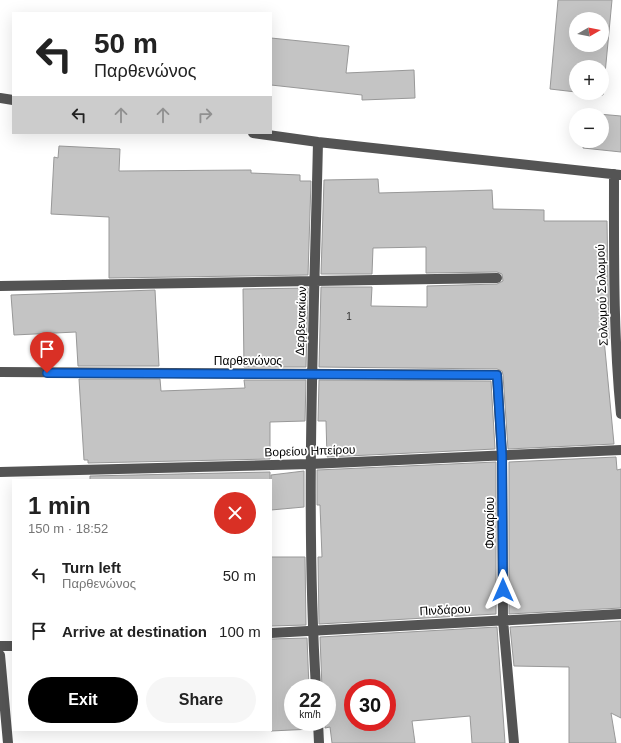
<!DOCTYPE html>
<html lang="en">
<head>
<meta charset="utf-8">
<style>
	body { margin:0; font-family:Helvetica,sans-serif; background:#f6f6f6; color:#222; height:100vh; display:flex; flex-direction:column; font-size:15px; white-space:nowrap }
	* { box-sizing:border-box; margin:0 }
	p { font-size:13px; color:#767676 }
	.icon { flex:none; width:22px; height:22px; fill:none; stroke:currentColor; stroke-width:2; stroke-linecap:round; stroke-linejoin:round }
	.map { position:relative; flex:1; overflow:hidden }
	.side { position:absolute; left:12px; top:479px; width:260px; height:252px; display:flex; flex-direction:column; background:#fff; border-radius:0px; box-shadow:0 4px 16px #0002 }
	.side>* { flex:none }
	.top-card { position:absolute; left:12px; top:12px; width:260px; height:122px; border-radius:0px; box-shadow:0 4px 16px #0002; background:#fff; color:#222; overflow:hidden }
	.needle { width:26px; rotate:81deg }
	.controls { position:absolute; left:569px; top:12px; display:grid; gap:8px }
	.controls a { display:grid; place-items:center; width:40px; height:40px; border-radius:50%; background:#fff; box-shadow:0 4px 16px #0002; font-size:20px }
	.speed { position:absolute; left:284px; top:679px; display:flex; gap:8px; font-size:20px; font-weight:700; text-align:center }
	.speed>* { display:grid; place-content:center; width:52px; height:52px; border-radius:50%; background:#fff; box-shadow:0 4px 16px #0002; line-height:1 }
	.speed small { font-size:10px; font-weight:400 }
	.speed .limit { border:6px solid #d22; background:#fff; color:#111 }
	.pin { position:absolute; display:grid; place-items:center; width:34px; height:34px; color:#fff; margin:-41px -17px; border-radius:50% 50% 50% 0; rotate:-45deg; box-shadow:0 0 4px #0007 }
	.pin .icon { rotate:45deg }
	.me { position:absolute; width:44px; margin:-22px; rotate:0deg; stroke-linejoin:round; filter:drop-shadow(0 0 3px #0008) }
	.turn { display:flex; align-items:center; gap:14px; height:84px; padding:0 16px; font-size:18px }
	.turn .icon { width:52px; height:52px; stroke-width:2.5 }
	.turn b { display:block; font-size:28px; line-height:34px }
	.lanes { display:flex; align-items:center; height:38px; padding:0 16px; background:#0003; justify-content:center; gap:20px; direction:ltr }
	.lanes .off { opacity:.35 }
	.round { display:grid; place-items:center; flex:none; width:42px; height:42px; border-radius:21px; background:#f6f6f6 }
	.summary { display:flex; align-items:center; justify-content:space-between; height:68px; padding:0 16px }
	h1 { font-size:24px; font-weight:700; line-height:30px }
	.primary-button { display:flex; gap:8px; margin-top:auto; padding:8px 16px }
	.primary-button a { flex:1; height:46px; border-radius:24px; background:#000; color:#fff; font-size:16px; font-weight:700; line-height:46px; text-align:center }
	.primary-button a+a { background:#f6f6f6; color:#222 }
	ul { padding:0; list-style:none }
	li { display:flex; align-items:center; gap:12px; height:56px; padding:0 16px }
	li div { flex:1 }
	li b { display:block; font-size:15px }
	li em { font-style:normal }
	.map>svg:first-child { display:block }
</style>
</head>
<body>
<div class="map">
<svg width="621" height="743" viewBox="0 0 621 743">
	<rect width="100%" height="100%" fill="#fff"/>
	<path fill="#c4c4c4" stroke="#989898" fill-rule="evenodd" d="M558 0H612L603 95 587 93H602V67H576V92L550 89ZM576 19H602V45H576Z
		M271 38 349 46 346 73 414 70 415 98 362 100V95L271 85Z
		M587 113 621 116V152L583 148 584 141H602V115H587Z
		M59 146 120 149 119 171 251 170V173L300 175V181H311L308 275 109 278V217L51 214 54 157 58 158Z
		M378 179 379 193 492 190 493 209 544 210V221H607L609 339H604L614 444 508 449 503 375 502 371 497 369 319 367 321 287H372L371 306 427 307V286L497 284 503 281 502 274 497 272 426 273V247L373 248 372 274H321L324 180Z
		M308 288 306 367H244L243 289Z
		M155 290 159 366H78L76 332 14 335 11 295Z
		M79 379H160L161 391 245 388 244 380H306L305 421 270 422V459L88 463V460H84Z
		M319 380 491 381 495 449 327 457 326 421H318Z
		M616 457 617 470 621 469V608L509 614V462Z
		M496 462V614L319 624 318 557H322L320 505H317V470Z
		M304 471V507L271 510V475Z
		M270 472V480H90V476Z
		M271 557H305L306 625 271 626Z
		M621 621V718L611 713 616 743H569V667L514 666 510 627Z
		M497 627 505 743H472L470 716 412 721 415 743H332L330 727 325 728V722H327V688H322L320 637ZM353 688H387V722H353Z
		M307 638 309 688H293V722H312V729L271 731V639Z"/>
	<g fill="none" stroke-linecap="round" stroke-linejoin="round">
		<path stroke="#545454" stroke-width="10" d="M0 98 13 100
			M253 133 318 142 621 175
			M614 174C614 254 613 334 621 414
			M0 286 497 278
			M0 372 497 375 502 455 503 620 514 743
			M0 472 310 464 621 450
			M271 633 621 614
			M0 646H13
			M0 655 8 743
			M316 688C305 506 314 324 318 142
			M318 722 319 743"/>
	</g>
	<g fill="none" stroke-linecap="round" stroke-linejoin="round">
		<g stroke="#114b97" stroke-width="10">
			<path id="route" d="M47 373 497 375 502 455 503 590"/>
		</g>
		<use href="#route" stroke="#1a73e8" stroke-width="7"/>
	</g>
	<g text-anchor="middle" stroke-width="3.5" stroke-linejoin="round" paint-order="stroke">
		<g font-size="10" fill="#313131">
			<text x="349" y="320">1</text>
		</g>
		<g font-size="12" fill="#000" stroke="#fff">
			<text transform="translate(602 295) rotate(-92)" y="4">Σολωμού Σολωμού</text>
			<text transform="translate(301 321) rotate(-88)" y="4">Δερβενακίων</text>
			<text x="248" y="365">Παρθενώνος</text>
			<text transform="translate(310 451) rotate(-2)" y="4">Βορείου Ηπείρου</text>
			<text transform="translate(490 523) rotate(-90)" y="4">Φαναρίου</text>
			<text transform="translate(445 610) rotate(-3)" y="4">Πινδάρου</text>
		</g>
	</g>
</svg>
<div class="controls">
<a><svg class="needle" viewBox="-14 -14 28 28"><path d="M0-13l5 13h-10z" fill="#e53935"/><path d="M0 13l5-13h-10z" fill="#767676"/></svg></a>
<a>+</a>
<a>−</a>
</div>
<div class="speed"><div>22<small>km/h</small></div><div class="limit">30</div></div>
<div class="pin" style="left:47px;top:373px;background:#d93025"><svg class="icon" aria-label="arrive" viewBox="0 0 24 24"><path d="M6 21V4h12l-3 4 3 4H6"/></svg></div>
<svg class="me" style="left:503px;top:590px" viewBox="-20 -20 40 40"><path d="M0-17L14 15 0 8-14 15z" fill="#1a73e8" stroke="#fff" stroke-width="4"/></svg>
<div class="top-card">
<div class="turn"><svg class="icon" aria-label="left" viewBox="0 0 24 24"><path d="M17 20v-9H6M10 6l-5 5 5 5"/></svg><div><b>50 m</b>Παρθενώνος</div></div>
<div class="lanes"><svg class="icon" aria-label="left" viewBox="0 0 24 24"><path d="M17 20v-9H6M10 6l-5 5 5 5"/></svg><svg class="icon off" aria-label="ahead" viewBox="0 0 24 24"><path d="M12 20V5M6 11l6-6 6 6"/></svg><svg class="icon off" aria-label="ahead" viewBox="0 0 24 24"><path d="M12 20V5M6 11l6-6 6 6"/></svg><svg class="icon off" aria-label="right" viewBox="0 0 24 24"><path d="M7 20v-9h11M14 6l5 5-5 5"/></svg></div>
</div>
<section class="side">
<div class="summary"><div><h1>1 min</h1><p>150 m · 18:52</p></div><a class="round" style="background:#d93025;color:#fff"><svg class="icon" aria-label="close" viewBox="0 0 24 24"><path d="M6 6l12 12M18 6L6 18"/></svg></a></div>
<ul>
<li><svg class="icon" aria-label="left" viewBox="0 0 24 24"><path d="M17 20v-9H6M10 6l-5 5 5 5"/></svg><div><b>Turn left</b><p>Παρθενώνος</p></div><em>50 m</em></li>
<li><svg class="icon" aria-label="arrive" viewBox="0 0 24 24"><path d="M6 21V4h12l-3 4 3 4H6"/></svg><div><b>Arrive at destination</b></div><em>100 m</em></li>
</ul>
<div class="primary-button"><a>Exit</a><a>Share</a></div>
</section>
</div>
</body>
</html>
